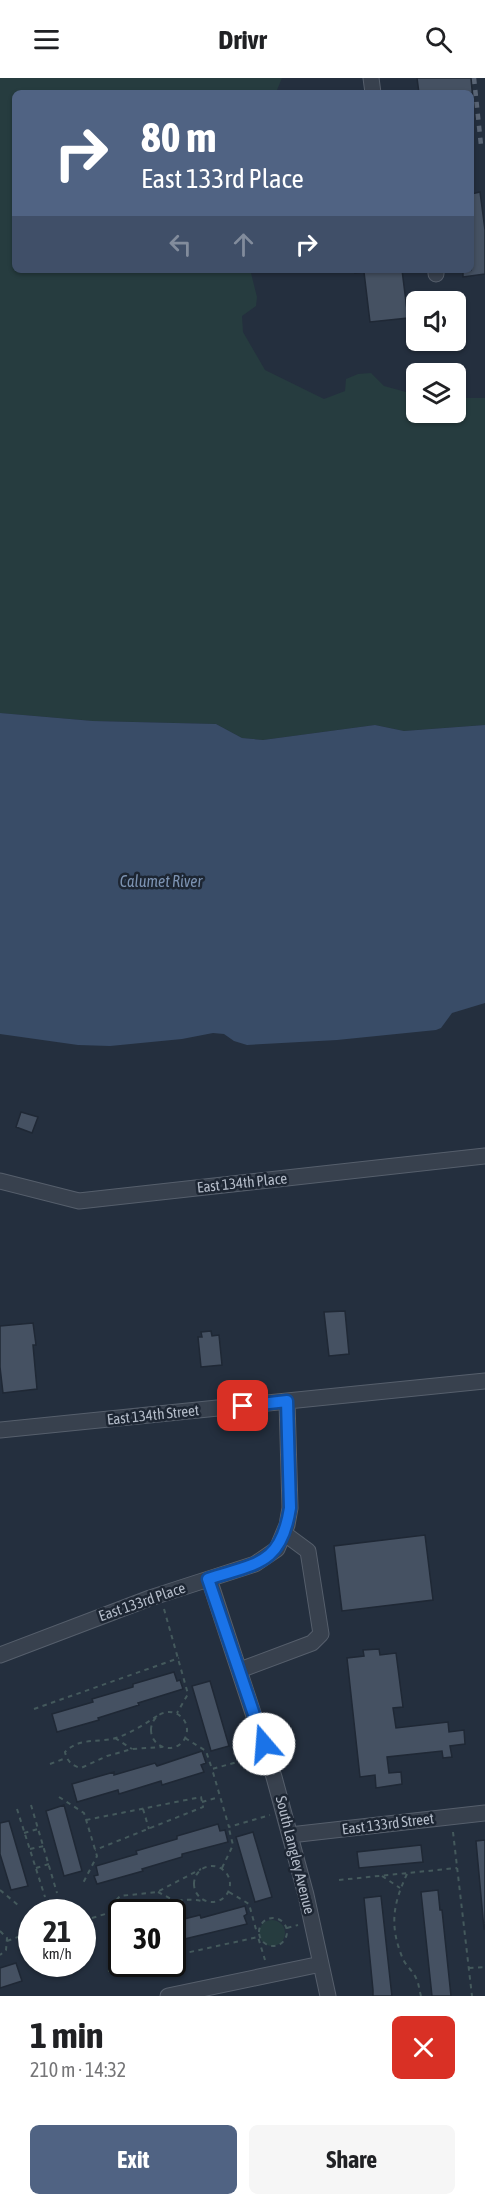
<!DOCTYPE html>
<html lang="en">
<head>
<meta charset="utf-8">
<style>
	body { margin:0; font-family:"Asap Condensed",sans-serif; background:#f6f6f6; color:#202124; height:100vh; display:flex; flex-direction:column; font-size:22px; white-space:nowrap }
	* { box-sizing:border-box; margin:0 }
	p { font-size:20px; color:#757577 }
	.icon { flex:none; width:33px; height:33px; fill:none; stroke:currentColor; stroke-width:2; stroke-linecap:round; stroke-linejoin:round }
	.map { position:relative; height:1918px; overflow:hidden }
	.sheet { display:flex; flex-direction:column; background:#fff; flex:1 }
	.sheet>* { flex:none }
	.guide { position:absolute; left:12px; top:12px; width:462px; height:183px; border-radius:9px; box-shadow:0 2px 4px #0004; background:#506383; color:#fff; overflow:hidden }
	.controls { position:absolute; left:406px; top:213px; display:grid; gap:12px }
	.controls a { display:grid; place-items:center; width:60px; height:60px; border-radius:9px; background:#fff; box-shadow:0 2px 4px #0004; font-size:30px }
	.speed { position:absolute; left:18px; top:1821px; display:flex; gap:12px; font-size:30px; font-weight:700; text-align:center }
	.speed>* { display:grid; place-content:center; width:78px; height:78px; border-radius:50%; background:#fff; box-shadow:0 2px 4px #0004; line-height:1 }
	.speed small { font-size:15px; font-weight:400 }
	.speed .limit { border:3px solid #111; border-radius:9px; background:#fff; color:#111 }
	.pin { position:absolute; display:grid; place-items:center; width:51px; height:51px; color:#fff; margin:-26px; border-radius:12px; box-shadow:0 3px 9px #0006 }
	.me { position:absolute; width:66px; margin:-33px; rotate:342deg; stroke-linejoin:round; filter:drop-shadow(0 0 4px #0008) }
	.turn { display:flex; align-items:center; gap:21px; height:126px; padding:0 30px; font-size:27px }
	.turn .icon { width:78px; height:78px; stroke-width:2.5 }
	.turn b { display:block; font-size:42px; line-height:51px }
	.lanes { display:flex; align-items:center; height:57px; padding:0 30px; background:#0003; justify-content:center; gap:30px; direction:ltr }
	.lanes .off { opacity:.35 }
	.round { display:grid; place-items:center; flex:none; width:63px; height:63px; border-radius:9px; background:#f6f6f6 }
	.head { display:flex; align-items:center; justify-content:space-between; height:102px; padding:0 30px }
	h1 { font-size:36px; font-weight:700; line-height:45px }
	.button { display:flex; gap:12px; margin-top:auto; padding:12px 30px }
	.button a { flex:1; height:69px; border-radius:9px; background:#506383; color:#fff; font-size:24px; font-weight:700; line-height:69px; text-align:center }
	.button a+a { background:#f6f6f6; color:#202124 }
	header { display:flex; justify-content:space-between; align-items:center; height:78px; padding:0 30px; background:#fff; font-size:27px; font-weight:700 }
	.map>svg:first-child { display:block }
</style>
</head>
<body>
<header><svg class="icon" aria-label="menu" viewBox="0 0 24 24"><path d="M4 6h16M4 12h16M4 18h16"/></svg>Drivr<svg class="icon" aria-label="search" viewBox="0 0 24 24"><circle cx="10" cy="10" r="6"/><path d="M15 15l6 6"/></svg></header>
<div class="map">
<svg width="485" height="1918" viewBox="0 0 485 1918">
	<rect width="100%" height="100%" fill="#242f3e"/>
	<path fill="#263c3f" d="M0 0H282L277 12 278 15H15V192H255L251 195 257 219 256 228 242 238 243 254 265 292 324 321 345 313 346 301 358 296 371 295 384 308 417 317V334H456V320H485V647L404 653 375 647 263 662 242 660 216 646 93 643 0 635Z
		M259 1855a13 13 0 1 1 26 0a13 13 0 1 1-26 0Z"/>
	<path fill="#394c67" d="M0 635 93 643 216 646 242 660 263 662 375 647 404 653 485 647V925L452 935 441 950 436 952 337 962 247 967 234 963 224 956 213 955 182 961 110 968 78 967 0 956Z"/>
	<path fill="#455162" stroke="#1f2835" stroke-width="1.5" d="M417 0H471L473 23H471V15H419Z
		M480 114 485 152V196L463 199V192H471V116Z
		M355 192H402L408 240 370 244 364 194 355 195Z
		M21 1034 38 1039 32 1055 16 1049Z
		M345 1233 349 1276 329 1278 324 1234Z
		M33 1245 36 1267H33L37 1311 3 1315 0 1289V1248Z
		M211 1253 212 1258 219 1257 222 1287 201 1289 198 1259H202L201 1254Z
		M425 1457 433 1522 342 1533 334 1468Z
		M379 1571 380 1577 396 1575 403 1629 393 1630 396 1650 448 1644 449 1654 464 1652 465 1666 450 1668 452 1679 443 1680 442 1673 387 1679 389 1695 401 1694 402 1706 376 1710 375 1697 360 1699 347 1580 364 1578 363 1572Z
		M174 1594 177 1603 180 1602 183 1611 138 1625 139 1627 98 1640 99 1642 57 1654 52 1636 93 1624 92 1621 133 1609V1606Z
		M210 1603 229 1668 211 1673 192 1608Z
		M202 1673 206 1685 201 1687 204 1694 162 1707 161 1703 119 1716 118 1712 77 1724 72 1706 114 1694V1697L155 1685 157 1688Z
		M64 1727 82 1793 64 1798 46 1733Z
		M9 1743 28 1808 11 1812 0 1776V1745Z
		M218 1746 220 1753 225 1752 228 1764 182 1776V1779L142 1791 143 1793 97 1806 94 1798 98 1797 96 1788 137 1776 136 1773 177 1761V1758Z
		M253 1754 272 1819 255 1824 236 1759Z
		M485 1762V1851H484L476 1763Z
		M421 1767 423 1784 359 1790 357 1774Z
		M438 1812 440 1832H442L451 1918H432L421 1814Z
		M381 1818 391 1910 392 1918H373V1912L364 1820Z
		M245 1828 247 1836 244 1838 247 1846 172 1864V1844L200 1837 201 1840Z
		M122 1855V1875H121L115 1857Z
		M16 1885 22 1903 0 1910V1890Z"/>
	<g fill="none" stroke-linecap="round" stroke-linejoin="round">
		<g stroke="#565f6c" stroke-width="17">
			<path id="minor" d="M371 0 373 15
				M436 192V196
				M0 1103 79 1123 485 1078
				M0 1352 485 1303
				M209 1501 274 1699 306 1817 328 1918
				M0 1577 150 1520 255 1486 277 1471 287 1447 290 1430 287 1323
				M240 1592 312 1565 321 1556 308 1473 285 1456
				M290 1757 485 1735
				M168 1918 321 1886"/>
		</g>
		<path stroke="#44595c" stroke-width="2" stroke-dasharray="4.5 4.5" stroke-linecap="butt" d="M164 1531 188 1616 177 1635
			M34 1631 179 1580
			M151 1652a18 18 0 1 1 36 0a18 18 0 1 1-36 0Z
			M157 1638C145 1646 132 1654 119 1659 99 1666 81 1658 65 1674 67 1683 72 1688 81 1690L107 1678 132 1671 162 1669
			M115 1660 132 1671
			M185 1660 206 1673 212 1691
			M252 1680 212 1691 229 1749 270 1737
			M50 1686 66 1680
			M59 1719 84 1735 97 1778 82 1807
			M202 1724 219 1719
			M31 1727 57 1815
			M17 1731 45 1819
			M143 1731 149 1751
			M86 1742 201 1719 203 1729 95 1772
			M453 1754 472 1918
			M24 1755 38 1751
			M30 1771 44 1768
			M194 1806a18 18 0 1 1 36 0a18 18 0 1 1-36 0Z
			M36 1790 49 1786
			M222 1790 233 1767 229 1751
			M407 1796C393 1826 389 1848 403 1881 406 1888 413 1893 416 1900 419 1905 419 1912 421 1918
			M382 1798 400 1810
			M339 1802 457 1790
			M0 1812 18 1827
			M158 1814 177 1824
			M229 1814 249 1826 257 1855
			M144 1834C159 1825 185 1819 202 1823
			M259 1854a14 14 0 1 1 28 0a14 14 0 1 1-28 0Z
			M92 1840 112 1834
			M122 1842 112 1834 111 1828 120 1818 157 1814 201 1791
			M287 1850 298 1847
			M0 1853 7 1860 6 1872 0 1877
			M7 1863 26 1856
			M172 1878 258 1859 265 1882
			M469 1890 485 1889
			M108 1893 139 1886"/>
		<use href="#minor" stroke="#38414e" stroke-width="15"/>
		<path stroke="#5a6575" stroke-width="4.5" stroke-dasharray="6 6" stroke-linecap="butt" d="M474 0 481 67"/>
	</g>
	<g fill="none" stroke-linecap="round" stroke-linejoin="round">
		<g stroke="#114b97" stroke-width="15">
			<path id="route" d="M243 1328 287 1323 290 1430C281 1487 257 1485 208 1501L264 1666"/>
		</g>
		<use href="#route" stroke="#1a73e8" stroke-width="10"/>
	</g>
	<g text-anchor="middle" stroke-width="5" stroke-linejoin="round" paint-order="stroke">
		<g font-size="15" fill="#b4bcc9" stroke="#1d2633">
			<text transform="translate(242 1105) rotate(-6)" y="5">East 134th Place</text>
			<text transform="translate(153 1337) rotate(-6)" y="5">East 134th Street</text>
			<text transform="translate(142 1524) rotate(-19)" y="5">East 133rd Place</text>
			<text transform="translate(388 1746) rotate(-7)" y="5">East 133rd Street</text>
			<text transform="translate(295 1777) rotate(76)" y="5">South Langley Avenue</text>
		</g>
		<g font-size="16" font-style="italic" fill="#7c92b1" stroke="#1d2633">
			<text x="161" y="809">Calumet River</text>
		</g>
	</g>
</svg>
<div class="controls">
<a><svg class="icon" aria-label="sound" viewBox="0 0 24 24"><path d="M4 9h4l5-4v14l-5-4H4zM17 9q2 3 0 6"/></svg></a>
<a><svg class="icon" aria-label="layers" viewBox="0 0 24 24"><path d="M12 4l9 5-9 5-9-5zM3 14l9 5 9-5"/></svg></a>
</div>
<div class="speed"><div>21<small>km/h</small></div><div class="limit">30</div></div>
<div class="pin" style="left:243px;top:1328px;background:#d93025"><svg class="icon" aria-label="arrive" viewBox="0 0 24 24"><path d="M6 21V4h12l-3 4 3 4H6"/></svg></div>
<svg class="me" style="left:264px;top:1666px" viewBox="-20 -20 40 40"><circle r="19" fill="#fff"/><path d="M0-13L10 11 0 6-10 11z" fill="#1a73e8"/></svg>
<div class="guide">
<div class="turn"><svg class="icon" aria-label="right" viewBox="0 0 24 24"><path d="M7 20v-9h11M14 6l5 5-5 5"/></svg><div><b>80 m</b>East 133rd Place</div></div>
<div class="lanes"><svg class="icon off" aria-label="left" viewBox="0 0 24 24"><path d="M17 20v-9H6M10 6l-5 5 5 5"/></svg><svg class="icon off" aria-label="ahead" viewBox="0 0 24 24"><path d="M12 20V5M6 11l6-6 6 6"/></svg><svg class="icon" aria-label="right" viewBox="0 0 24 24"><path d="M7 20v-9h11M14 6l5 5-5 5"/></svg></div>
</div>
</div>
<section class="sheet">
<div class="head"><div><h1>1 min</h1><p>210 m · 14:32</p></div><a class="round" style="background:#d93025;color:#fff"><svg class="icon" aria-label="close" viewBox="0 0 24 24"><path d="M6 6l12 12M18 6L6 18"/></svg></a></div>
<div class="button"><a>Exit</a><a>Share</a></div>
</section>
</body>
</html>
